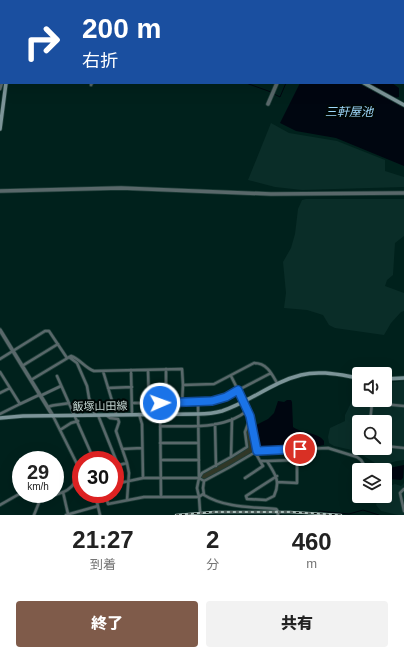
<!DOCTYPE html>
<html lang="ja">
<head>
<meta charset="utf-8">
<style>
	body { margin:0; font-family:Arial,"Noto Sans JP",sans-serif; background:#f2f2f2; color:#222; height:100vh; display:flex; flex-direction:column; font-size:15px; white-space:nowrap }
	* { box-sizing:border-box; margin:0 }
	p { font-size:13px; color:#767676 }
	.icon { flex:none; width:22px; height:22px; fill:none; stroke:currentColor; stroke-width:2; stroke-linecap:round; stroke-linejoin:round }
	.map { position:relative; height:515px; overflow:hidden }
	.panel { display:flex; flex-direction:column; background:#fff; flex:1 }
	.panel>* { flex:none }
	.hud { position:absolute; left:0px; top:0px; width:404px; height:84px; box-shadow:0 4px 16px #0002; background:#1a4fa0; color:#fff; overflow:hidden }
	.buttons { position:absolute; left:352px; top:367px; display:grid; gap:8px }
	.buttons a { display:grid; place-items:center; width:40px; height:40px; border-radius:4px; background:#fff; box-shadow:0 4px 16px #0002; font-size:20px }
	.speed { position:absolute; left:12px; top:451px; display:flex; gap:8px; font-size:20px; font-weight:700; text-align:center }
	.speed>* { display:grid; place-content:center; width:52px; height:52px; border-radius:50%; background:#fff; box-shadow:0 4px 16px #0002; line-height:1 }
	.speed small { font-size:10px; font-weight:400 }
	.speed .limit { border:6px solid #d22; background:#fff; color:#111 }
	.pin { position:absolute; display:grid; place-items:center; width:34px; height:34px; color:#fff; margin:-17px; border:2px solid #fff; border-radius:50%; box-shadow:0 1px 4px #0007 }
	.me { position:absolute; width:44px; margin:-22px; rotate:88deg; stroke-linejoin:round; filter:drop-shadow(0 0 3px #0008) }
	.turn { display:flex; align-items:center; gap:14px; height:84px; padding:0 16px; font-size:18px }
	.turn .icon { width:52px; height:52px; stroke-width:2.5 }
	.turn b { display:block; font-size:28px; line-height:34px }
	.eta { display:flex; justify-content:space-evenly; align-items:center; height:68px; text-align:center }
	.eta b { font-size:24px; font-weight:800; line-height:28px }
	.action { display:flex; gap:8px; margin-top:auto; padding:8px 16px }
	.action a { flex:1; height:46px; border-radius:4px; background:#7f5b4a; color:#fff; font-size:16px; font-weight:800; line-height:46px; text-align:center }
	.action a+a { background:#f2f2f2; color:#222 }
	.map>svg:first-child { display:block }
</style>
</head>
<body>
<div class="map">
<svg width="404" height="515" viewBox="0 0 404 515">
	<rect width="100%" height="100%" fill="#00211c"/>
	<path fill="#0a2d28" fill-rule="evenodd" d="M271 123 289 133 337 141 385 160V171L404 177V187L302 190 275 187 248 180Z
		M306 199H404V236L395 243 393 275 387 280 385 286 404 293V311L401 312 391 323 384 335 335 328 329 325 323 315 307 310 284 308 286 293 283 262 291 248 295 234 298 209 302 200Z
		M404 381V460L397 461 389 463H375L356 451 334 446 329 443 328 437 330 428 345 421V415L353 399 357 394 358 382 359 400H385V383ZM359 422H385V448H359Z
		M404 483V515H398L381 511 376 505 377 502 382 496H385V491L389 486 395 484 401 486Z"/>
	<path fill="#303727" d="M249 424H250L255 449 254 451 230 467 205 479 201 478 202 474 248 448 246 432Z"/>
	<path fill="#000610" d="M300 83H358L404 107V166L336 138 296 131 280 123Z
		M368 83H392L399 88V97L394 98Z
		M287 400H291L292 402 293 427C303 434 318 432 324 441V445L309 448 301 447 277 448H260L258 446 254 426 268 419 274 413 278 401 284 402Z
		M404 465 403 478 401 480 390 479 385 484V470H368L373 467 384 469Z"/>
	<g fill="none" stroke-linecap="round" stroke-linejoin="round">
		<path stroke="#000610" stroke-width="1" d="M246 83 271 92
			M274 94 280 97 286 83
			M318 512 319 511 349 514 363 510 379 515
			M277 515H281
			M317 515V514"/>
		<g stroke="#1f3e39" stroke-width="4">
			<path id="minor" d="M83 0 84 1
				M198 0V1
				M16 1V0
				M129 1 130 0
				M403 21 404 20
				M91 85 92 83
				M0 89 2 83
				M69 357 77 363 87 386 89 398 95 415
				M0 359 45 331H49L67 358
				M22 366 58 344
				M131 370 132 415
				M148 370 149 403
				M103 371 116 414
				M0 372 20 404 39 395
				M57 376 94 460
				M31 380 71 356C80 359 85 368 94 371L182 369 183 385 214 384 254 363C267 363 272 374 277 383
				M108 388 132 387
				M0 393 10 388
				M40 396 61 386
				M363 400 372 403 404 406
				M166 402H204L219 400 271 373
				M182 402 183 385
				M198 402 199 478 197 488 199 497 200 511
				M132 403H160
				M48 407C54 404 61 405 69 403
				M0 414 20 404
				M139 414 142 424 143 478
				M98 415 118 465
				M106 415 110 418 118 419 119 422 116 431 127 463 129 473 127 500
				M250 415 257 451
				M53 416 81 472
				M370 422 372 403
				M215 424 216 466
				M160 426C189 426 225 430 248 410
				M60 430 71 423 78 421
				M160 443H198
				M385 446 404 448
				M122 449 142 448
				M255 452 260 461H267C275 474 281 481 274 496L266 500 247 499 246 496 277 476
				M231 457 232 419
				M161 460H199
				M268 461 295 460 297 461V483L277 482
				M115 466 127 463
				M199 478 202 473 231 457 247 447 245 432 249 421 248 410 231 376
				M245 478 263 466 260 461
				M115 484 143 478H199L204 481
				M404 489 400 493 404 511
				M63 492 68 514
				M95 494 100 515
				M105 494 108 504 144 497H199L203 494
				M161 497 160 403 166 402V369
				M40 500 42 498C60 494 76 492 79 470
				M97 503 106 498
				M0 505 21 493
				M34 515 40 500V494
				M66 515 98 506
				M278 515 277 510 276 509C252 507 225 508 204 495L203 488 204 481 230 467 257 451H260L328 448 357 457 361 460 366 468"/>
		</g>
		<g stroke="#1f3e39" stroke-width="5">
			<path id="tertiary" d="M268 104 277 83
				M0 191 121 188 271 194 404 193
				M0 330 53 416"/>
		</g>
		<g stroke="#1f3e39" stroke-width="5">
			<path id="secondary" d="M172 0 178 1
				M55 1V0
				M364 83 404 105
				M0 129 6 83
				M385 379 404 378
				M0 418 23 416 198 414C206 414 215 413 222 411 250 402 272 382 301 375 320 370 340 375 359 378"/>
		</g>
		<use href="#minor" stroke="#59686a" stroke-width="2.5"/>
		<use href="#tertiary" stroke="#59686a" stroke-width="3.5"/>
		<use href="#secondary" stroke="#7c9498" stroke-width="3.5"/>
		<g stroke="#a9bdb9" stroke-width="2.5">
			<path id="rail" d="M176 515 214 512H290L341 515"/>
		</g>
		<use href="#rail" stroke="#000806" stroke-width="1" stroke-dasharray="3" stroke-linecap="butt"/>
	</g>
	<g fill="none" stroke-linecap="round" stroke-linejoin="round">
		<g stroke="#114b97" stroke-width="10">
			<path id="route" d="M160 403 212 401 226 397 238 390 250 416 257 451 300 449"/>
		</g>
		<use href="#route" stroke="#1a73e8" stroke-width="7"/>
	</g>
	<g text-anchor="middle" stroke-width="4" stroke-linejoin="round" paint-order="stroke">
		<g font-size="11" fill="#c4d7d3" stroke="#000806">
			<text transform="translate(100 406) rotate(-1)" y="4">飯塚山田線</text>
		</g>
		<g font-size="12" font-style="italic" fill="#a0dafd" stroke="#000806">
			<text x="349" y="116">三軒屋池</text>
		</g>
	</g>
</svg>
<div class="buttons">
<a><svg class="icon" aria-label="sound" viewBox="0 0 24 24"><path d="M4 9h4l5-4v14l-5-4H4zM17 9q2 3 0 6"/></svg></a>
<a><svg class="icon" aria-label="search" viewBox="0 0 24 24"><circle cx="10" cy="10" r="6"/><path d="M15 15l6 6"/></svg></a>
<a><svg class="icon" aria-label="layers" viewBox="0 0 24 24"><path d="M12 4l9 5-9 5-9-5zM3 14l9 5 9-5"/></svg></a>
</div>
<div class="speed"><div>29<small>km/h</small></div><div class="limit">30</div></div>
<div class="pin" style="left:300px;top:449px;background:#d93025"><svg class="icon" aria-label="arrive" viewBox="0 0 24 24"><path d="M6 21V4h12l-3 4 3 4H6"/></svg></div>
<svg class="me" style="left:160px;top:403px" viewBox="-20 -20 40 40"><circle r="17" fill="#1a73e8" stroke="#fff" stroke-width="3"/><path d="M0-11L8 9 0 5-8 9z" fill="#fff"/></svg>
<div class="hud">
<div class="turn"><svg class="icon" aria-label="right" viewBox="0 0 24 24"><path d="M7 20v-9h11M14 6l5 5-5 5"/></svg><div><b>200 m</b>右折</div></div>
</div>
</div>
<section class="panel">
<div class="eta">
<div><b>21:27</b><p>到着</p></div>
<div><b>2</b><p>分</p></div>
<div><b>460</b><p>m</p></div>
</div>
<div class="action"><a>終了</a><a>共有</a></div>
</section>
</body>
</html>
